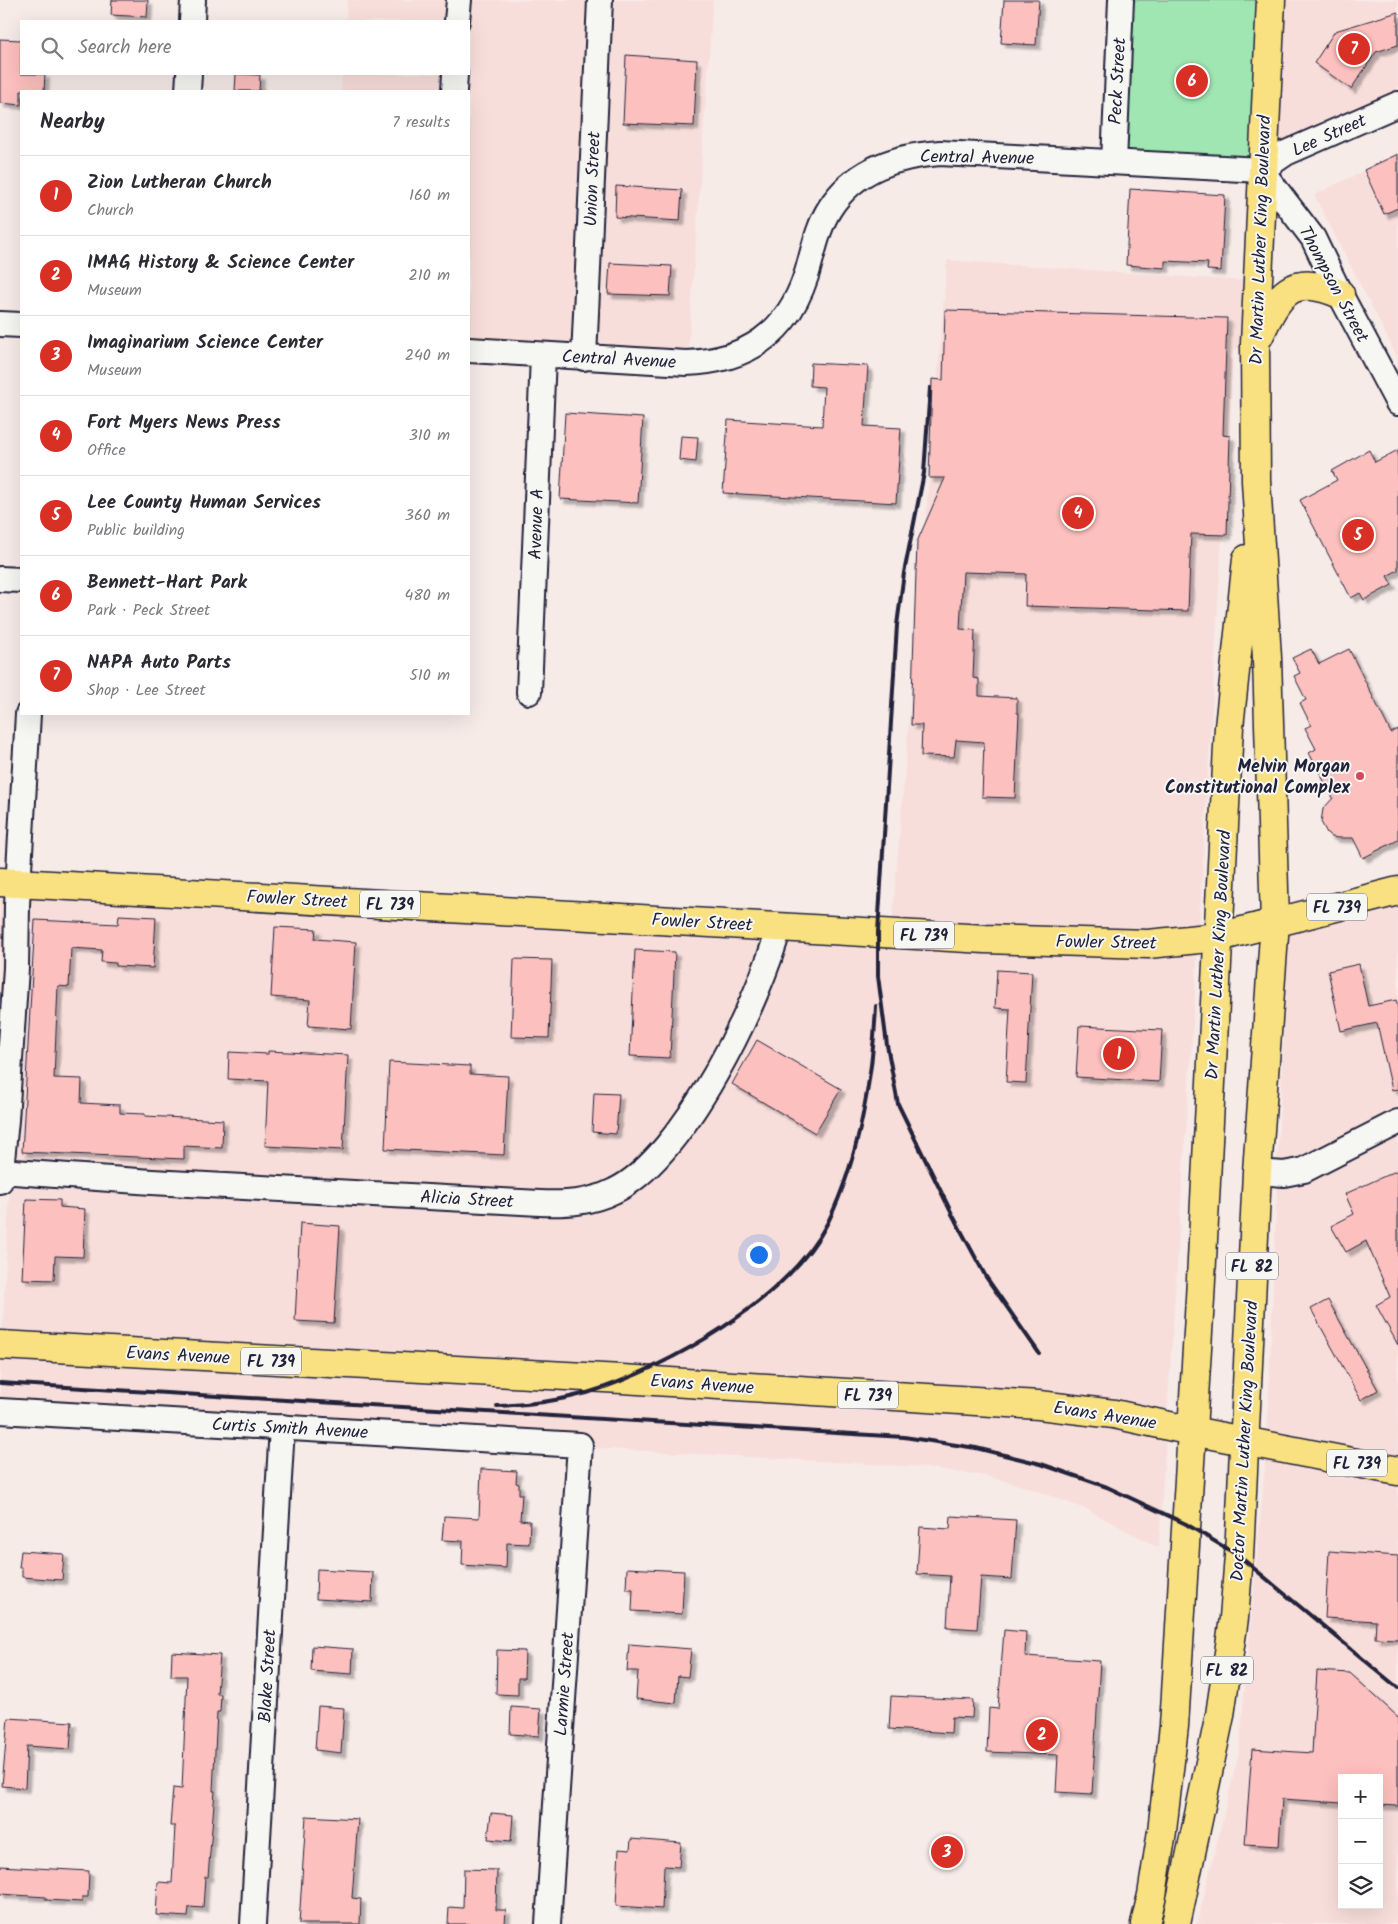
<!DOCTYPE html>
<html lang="en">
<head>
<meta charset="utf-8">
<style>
  body { margin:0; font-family:Kalam,sans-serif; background:#f7f7f7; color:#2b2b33 }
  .controls { position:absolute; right:15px; bottom:15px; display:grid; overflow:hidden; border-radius:0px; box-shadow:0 5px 20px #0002 }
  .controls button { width:45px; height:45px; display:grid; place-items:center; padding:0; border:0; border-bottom:1px solid #e1e1e2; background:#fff; color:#2b2b33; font:25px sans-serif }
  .you { position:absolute; left:758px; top:1254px; width:18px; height:18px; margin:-12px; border:4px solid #fff; border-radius:50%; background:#1a73e8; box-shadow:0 0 0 8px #1a73e833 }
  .badge { display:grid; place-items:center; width:32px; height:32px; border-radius:50%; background:#d93025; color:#fff; font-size:16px; font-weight:700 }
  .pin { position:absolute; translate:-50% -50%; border:2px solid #fff; box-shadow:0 1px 5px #0006 }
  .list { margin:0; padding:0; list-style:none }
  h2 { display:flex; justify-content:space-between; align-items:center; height:65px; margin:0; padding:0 20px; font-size:21px }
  h2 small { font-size:16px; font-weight:400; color:#7c7c81 }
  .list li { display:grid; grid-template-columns:32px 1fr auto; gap:15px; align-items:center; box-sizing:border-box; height:80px; padding:0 20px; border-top:1px solid #e1e1e2 }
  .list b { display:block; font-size:19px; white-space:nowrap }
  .list p { margin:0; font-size:16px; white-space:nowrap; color:#7c7c81 }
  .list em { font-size:16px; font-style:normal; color:#7c7c81 }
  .icon { flex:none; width:28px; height:28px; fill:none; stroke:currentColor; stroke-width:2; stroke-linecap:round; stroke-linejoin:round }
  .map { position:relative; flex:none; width:1398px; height:1924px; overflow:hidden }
  .search { position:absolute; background:#fff; box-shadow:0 5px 20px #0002; left:20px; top:20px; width:450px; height:55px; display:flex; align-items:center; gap:12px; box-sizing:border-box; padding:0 18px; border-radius:0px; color:#7c7c81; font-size:19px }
  .panel { position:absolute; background:#fff; box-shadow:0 5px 20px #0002; left:20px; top:90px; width:450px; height:625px; border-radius:0px }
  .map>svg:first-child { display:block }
</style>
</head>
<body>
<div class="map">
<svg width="1398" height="1924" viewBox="0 0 1398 1924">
  <defs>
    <filter id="shadow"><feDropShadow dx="4.5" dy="4.5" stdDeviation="1" flood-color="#0004"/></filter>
  </defs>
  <rect width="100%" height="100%" fill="#f7ebe8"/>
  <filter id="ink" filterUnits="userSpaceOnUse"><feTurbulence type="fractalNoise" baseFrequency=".02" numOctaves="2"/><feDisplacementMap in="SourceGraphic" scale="10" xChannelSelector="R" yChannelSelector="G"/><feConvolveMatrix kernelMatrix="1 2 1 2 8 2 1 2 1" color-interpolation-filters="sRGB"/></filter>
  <g filter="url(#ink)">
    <g fill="#f8dedb" fill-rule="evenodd">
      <polygon points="347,0 448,0 447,21 346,21"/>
      <polygon points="469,0 589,0 575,348 469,341 469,91 464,91 465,74 469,74"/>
      <polygon points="610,0 713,0 688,354 595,349"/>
      <polygon points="1281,0 1398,0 1398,94 1273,151"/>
      <polygon points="342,74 444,74 443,91 341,91"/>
      <polygon points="1398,154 1398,358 1314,195"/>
      <polygon points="947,260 1247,281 1243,346 1233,351 1199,930 1147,935 892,924"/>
      <polygon points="0,892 7,893 5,968 0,1055"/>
      <polygon points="28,893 767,935 762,952 718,1050 673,1123 641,1160 610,1183 568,1194 12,1163"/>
      <polygon points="1398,900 1398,1111 1300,1161 1277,1164 1289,928"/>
      <polygon points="787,936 1198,948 1167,1416 2,1336 10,1181 428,1206 638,1188"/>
      <polygon points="1398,1133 1398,1462 1267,1437 1277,1183"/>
      <polygon points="0,1355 1039,1414 1166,1435 1159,1548 1088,1510 1029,1488 986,1476 920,1467 0,1414"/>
      <path d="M 1266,1455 L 1398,1481 L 1398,1924 L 1197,1924 L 1239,1752 ZM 1342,1778 L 1379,1778 L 1379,1905 L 1342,1905 Z"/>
    </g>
    <polygon fill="#9fe6b2" stroke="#608476" points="1121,0 1270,0 1262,171 1113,162"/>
    <g fill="#fcc0be" stroke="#22223b" filter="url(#shadow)">
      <polygon points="112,0 148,0 147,17 111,15"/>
      <polygon points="1004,0 1039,0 1036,45 1001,43"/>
      <polygon points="1398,12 1398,45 1376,52 1351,89 1314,63 1335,31"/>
      <polygon points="0,39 21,40 21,74 45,74 44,91 21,91 21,105 0,103"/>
      <polygon points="626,55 697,60 694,126 623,123"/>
      <polygon points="236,74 260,75 259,91 235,91"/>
      <polygon points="1398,154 1398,208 1384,214 1364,170"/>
      <polygon points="616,186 682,190 680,221 615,217"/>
      <polygon points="1130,189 1225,195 1221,271 1207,270 1208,263 1165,261 1165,268 1126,265"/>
      <polygon points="610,263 672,266 670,296 608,294"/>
      <polygon points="945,310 1227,318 1223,435 1230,436 1227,535 1191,534 1188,611 1025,606 1026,574 963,572 960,629 975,630 973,678 979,679 979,696 1017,698 1017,713 1019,713 1015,798 982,797 984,742 956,740 954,757 921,756 922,725 911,725 917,542 945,478 929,478 932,379 943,380"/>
      <polygon points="811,363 868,366 864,426 901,428 896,503 723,493 728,420 822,426 824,387 810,386"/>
      <polygon points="565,413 643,418 638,503 560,499"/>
      <polygon points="681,436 698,437 696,462 679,460"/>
      <polygon points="1369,450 1375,462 1398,450 1398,570 1387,576 1392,585 1364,600 1360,593 1351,598 1300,500 1337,480 1332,471"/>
      <polygon points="1311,649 1319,664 1349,649 1391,733 1398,729 1398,840 1363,858 1353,838 1338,838 1332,837 1327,833 1321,822 1323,809 1333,798 1309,753 1316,749 1305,728 1311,725 1300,703 1306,700 1294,676 1300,673 1292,658"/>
      <polygon points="119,915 156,917 153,968 116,966 116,963 101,962 102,950 71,948 69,987 58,986 54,1078 82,1079 81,1103 120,1105 120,1113 145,1114 145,1116 223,1120 222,1148 184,1146 184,1159 22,1152 35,920 118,924"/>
      <polygon points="275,927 316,929 315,939 356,942 351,1029 308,1026 310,1000 271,997"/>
      <polygon points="635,950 675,952 670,1058 630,1056"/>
      <polygon points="514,959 552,960 549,1038 511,1037"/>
      <polygon points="1359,964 1368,1006 1396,1000 1398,1008 1398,1089 1392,1090 1377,1023 1341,1031 1328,971"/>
      <polygon points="997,970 1032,972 1026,1083 1006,1082 1010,1009 995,1008"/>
      <polygon points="1079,1026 1162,1030 1159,1082 1076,1077"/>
      <polygon points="757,1040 841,1089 815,1133 732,1084"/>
      <polygon points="268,1051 348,1055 343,1150 265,1146 268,1081 228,1079 229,1052 268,1054"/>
      <polygon points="389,1062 470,1066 470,1074 508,1076 504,1155 385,1149"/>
      <polygon points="594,1093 619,1094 616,1134 592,1132"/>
      <polygon points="1398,1170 1398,1345 1376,1305 1390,1297 1366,1241 1346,1252 1331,1226 1354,1214 1345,1194"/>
      <polygon points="26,1199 60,1200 60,1207 85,1209 83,1257 55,1256 54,1280 22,1279"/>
      <polygon points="300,1223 340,1226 334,1323 295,1321"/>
      <polygon points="1328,1300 1378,1390 1361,1400 1311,1309"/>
      <polygon points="481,1469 517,1471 516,1483 519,1484 519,1494 522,1494 520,1520 530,1521 529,1544 507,1543 506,1568 462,1565 463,1541 442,1540 444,1516 479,1518"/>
      <polygon points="951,1516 1016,1520 1012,1579 981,1577 977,1629 947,1627 950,1576 917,1574 920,1527 950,1529"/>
      <polygon points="21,1551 64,1554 62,1580 22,1577 22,1568 19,1568"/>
      <polygon points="1329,1551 1398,1556 1398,1639 1375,1638 1376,1621 1325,1618"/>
      <polygon points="627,1568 684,1571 682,1614 632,1611 633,1589 626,1589"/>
      <polygon points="317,1569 373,1572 372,1602 316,1599"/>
      <polygon points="1004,1630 1026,1632 1025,1656 1100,1661 1092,1794 1056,1792 1058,1755 987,1752 989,1708 998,1709"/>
      <polygon points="629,1644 691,1649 688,1677 678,1676 676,1703 636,1699 638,1671 627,1671"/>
      <polygon points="312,1646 353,1649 352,1674 311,1671"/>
      <polygon points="497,1650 525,1651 524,1678 518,1678 518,1695 496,1694"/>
      <polygon points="172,1652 220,1655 217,1694 221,1694 220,1712 217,1712 213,1791 215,1791 208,1877 205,1877 203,1908 189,1907 188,1917 156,1915 158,1882 172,1883 175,1826 170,1826 173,1788 182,1789 187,1676 171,1676"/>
      <polygon points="1317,1671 1350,1673 1398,1717 1398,1806 1379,1805 1379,1778 1342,1778 1342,1803 1282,1799 1279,1846 1245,1844 1252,1749 1312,1753"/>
      <polygon points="891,1696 973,1700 972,1718 952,1717 951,1733 889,1729"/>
      <polygon points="318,1706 344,1708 341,1753 315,1750"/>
      <polygon points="511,1707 541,1709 539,1736 510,1734"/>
      <polygon points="8,1718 72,1722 70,1749 27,1746 25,1788 2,1786"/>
      <polygon points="491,1813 513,1815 511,1841 488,1839"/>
      <polygon points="306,1816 358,1819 352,1898 361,1899 360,1924 299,1924"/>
      <polygon points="631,1839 681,1843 679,1867 664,1866 662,1909 616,1906 619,1849 630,1850"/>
      <polygon points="0,1866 89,1871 88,1897 82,1897 82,1902 46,1900 46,1897 0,1894"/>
      <polygon points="464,1869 497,1870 496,1910 506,1910 505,1924 448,1924 449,1907 463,1908"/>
    </g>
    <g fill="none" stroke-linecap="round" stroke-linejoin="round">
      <g stroke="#22223b" stroke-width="28">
        <g id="minor">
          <polyline points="192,21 193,0"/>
          <polyline points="457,21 459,0"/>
          <polyline points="188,91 189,74"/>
          <polyline points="454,91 455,74"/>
          <polyline points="1114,162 1121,0"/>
          <polyline points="1261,170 1313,238 1340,294 1398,403"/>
          <polyline points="1261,170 1286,153 1398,104"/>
          <polyline points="0,324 21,325"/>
          <path d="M 469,350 L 686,363 C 746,361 787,334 806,276 C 813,254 817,228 830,208 C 855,169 896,156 940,153 L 1261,170"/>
          <polyline points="584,358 600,0"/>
          <polyline points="0,579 21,580"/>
          <polyline points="529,692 543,356"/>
          <path d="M 0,1171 L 152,1182 L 540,1203 C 566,1204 590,1203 614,1191 C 684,1158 760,1000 779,927"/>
          <polyline points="1257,1172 1284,1174 1304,1170 1398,1122"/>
          <polyline points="0,1181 6,1120 16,968 17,905 28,714"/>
          <polyline points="0,1411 580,1445 548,1924"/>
          <polyline points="253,1924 282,1427"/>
        </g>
      </g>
      <g stroke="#22223b" stroke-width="31">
        <g id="major">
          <path d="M 1259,336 C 1279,293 1291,273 1340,294"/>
          <polyline points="0,882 985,939 1148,944 1219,937 1398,891"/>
          <polyline points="0,1345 622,1379 1039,1405 1114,1414 1192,1431 1398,1471"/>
          <polyline points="1145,1924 1152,1895 1162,1831 1174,1726 1200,1299 1229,727 1247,559"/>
          <polyline points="1176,1924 1220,1715 1234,1618 1239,1556 1257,1172 1275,922 1267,658 1256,481 1255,344 1271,0"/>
        </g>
      </g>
      <use href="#minor" stroke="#f6f6f2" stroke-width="24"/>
      <use href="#major" stroke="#f9e181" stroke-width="28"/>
      <g stroke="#22223b" stroke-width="4">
        <polyline points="930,388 924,473 904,573 897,625 878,932 878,976 887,1045 898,1104 952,1214 986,1277 1039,1353"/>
        <polyline points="0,1383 904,1437 976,1448 1041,1464 1107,1487 1186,1524 1239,1556 1398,1688"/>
        <path d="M 497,1406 C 528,1405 557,1401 587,1393 C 668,1368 788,1300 828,1222 C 859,1159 873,1076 876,1006"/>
      </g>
    </g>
  </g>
  <circle fill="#d1495b" stroke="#f6f6f2" stroke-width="2" cx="1360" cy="776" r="5"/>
  <g text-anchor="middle" stroke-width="4" stroke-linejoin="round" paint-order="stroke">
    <g fill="#f6f6f2" stroke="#626272" stroke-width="1">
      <rect x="360" y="890.5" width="60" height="27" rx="4"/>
      <rect x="1307" y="893.5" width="60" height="27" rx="4"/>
      <rect x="894" y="921.5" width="60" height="27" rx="4"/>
      <rect x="1226" y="1252.5" width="52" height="27" rx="4"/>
      <rect x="241" y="1347.5" width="60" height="27" rx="4"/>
      <rect x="838" y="1381.5" width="60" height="27" rx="4"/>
      <rect x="1327" y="1449.5" width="60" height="27" rx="4"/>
      <rect x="1201" y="1656.5" width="52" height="27" rx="4"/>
    </g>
    <g font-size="16" font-weight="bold" fill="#22223b">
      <text x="390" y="910">FL 739</text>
      <text x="1337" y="913">FL 739</text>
      <text x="924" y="941">FL 739</text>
      <text x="1252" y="1272">FL 82</text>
      <text x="271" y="1367">FL 739</text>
      <text x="868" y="1401">FL 739</text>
      <text x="1357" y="1469">FL 739</text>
      <text x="1227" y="1676">FL 82</text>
    </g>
    <g font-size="18" fill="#22223b" stroke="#f6f6f2">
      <text transform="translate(1117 81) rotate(-87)" y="6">Peck Street</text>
      <text transform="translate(1329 135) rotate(-24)" y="6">Lee Street</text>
      <text transform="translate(977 157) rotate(1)" y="6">Central Avenue</text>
      <text transform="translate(592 179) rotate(-88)" y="6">Union Street</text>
      <text transform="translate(1260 240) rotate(-88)" y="6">Dr Martin Luther King Boulevard</text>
      <text transform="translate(1334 284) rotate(62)" y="6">Thompson Street</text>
      <text transform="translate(619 359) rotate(3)" y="6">Central Avenue</text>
      <text transform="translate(536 524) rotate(-88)" y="6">Avenue A</text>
      <text transform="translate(297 899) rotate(3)" y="6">Fowler Street</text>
      <text transform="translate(702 922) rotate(3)" y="6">Fowler Street</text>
      <text transform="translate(1106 942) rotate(1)" y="6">Fowler Street</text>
      <text transform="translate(1218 955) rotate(-87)" y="6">Dr Martin Luther King Boulevard</text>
      <text transform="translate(467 1199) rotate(3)" y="6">Alicia Street</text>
      <text transform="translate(178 1355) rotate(3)" y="6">Evans Avenue</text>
      <text transform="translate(702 1384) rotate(4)" y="6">Evans Avenue</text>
      <text transform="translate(1105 1415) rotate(9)" y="6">Evans Avenue</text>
      <text transform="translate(290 1428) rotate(3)" y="6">Curtis Smith Avenue</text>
      <text transform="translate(1244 1441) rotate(-87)" y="6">Doctor Martin Luther King Boulevard</text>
      <text transform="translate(267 1676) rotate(-87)" y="6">Blake Street</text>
      <text transform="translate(564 1684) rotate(-86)" y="6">Larmie Street</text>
    </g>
    <g font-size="18" font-weight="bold" fill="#22223b" stroke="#f6f6f2" text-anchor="end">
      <text x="1350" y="772">Melvin Morgan<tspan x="1350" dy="21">Constitutional Complex</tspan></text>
    </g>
  </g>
</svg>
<div class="controls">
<button>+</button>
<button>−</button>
<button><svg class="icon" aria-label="layers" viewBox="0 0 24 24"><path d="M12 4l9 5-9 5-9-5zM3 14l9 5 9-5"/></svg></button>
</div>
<div class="you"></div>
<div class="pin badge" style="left:1119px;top:1054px">1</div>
<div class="pin badge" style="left:1042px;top:1735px">2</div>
<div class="pin badge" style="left:947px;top:1852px">3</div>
<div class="pin badge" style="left:1078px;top:513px">4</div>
<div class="pin badge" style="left:1358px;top:535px">5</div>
<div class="pin badge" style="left:1192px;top:81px">6</div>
<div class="pin badge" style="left:1354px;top:49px">7</div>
<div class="search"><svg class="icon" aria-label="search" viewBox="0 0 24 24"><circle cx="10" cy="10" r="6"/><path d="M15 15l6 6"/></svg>Search here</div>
<section class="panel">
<h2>Nearby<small>7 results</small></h2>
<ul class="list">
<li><span class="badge">1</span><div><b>Zion Lutheran Church</b><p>Church</p></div><em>160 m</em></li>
<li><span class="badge">2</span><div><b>IMAG History &amp; Science Center</b><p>Museum</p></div><em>210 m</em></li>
<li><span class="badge">3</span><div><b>Imaginarium Science Center</b><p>Museum</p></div><em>240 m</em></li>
<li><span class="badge">4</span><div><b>Fort Myers News Press</b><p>Office</p></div><em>310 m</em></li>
<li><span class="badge">5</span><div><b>Lee County Human Services</b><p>Public building</p></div><em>360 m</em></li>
<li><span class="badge">6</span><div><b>Bennett-Hart Park</b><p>Park · Peck Street</p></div><em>480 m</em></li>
<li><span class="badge">7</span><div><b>NAPA Auto Parts</b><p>Shop · Lee Street</p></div><em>510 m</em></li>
</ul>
</section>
</div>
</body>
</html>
